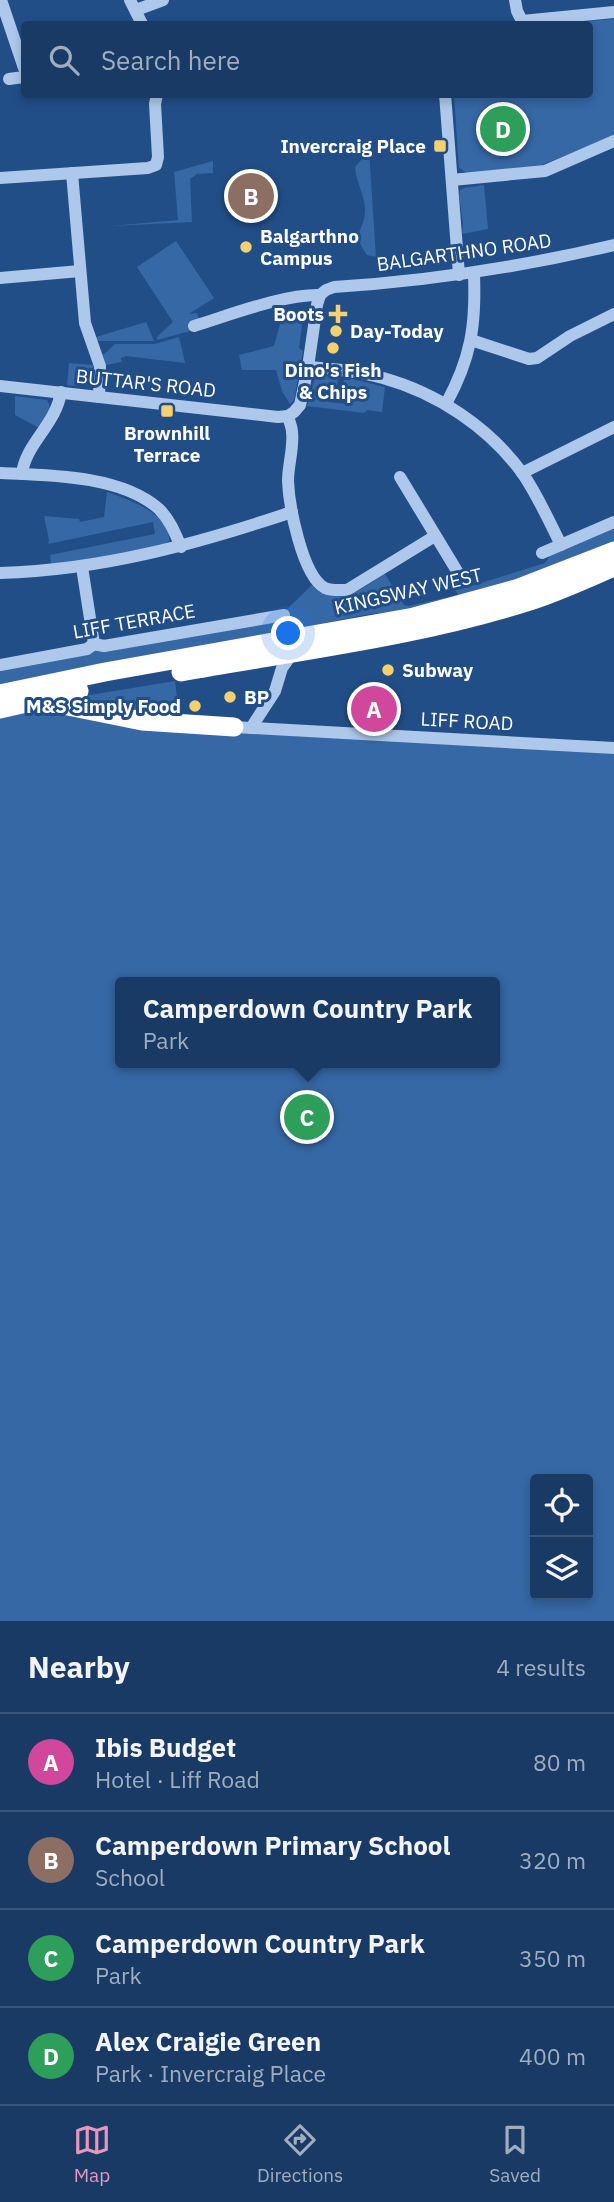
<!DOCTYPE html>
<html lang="en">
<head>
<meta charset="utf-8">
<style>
  body { margin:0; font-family:"IBM Plex Sans",sans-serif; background:#27456f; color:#f1f3f6 }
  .controls { position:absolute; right:21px; bottom:21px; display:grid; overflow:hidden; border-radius:7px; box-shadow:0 4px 10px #0003 }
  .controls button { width:63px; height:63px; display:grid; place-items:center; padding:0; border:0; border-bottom:2px solid #38547a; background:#1a3a66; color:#f1f3f6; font:35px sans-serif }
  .you { position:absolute; left:289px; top:634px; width:24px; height:24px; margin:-18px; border:5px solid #fff; border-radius:50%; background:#1a73e8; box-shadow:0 0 0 10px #1a73e833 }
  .badge { display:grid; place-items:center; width:46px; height:46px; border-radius:50%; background:#e797bd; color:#fff; font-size:23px; font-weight:700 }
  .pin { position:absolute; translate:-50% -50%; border:4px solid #fff; box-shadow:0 2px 7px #0006 }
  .popup { position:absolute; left:115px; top:977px; width:385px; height:91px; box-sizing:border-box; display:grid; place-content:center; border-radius:7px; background:#1a3a66; filter:drop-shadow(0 2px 5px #0005); font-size:23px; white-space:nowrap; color:#9fadbf }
  .popup b { font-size:26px; color:#f1f3f6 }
  .popup::after { content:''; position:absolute; left:50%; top:100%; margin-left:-14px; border:14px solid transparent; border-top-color:#1a3a66 }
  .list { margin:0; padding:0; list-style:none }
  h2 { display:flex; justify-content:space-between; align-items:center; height:91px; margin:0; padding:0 28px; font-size:30px }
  h2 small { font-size:23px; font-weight:400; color:#9fadbf }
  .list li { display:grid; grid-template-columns:46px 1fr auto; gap:21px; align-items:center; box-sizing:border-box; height:98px; padding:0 28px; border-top:2px solid #38547a }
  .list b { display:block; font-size:26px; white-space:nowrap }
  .list p { margin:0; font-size:23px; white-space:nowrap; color:#9fadbf }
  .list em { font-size:23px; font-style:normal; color:#9fadbf }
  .icon { flex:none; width:38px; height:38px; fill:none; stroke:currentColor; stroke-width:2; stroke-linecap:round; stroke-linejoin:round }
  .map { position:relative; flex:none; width:614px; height:1621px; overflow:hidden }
  .search { position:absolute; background:#1a3a66; box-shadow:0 4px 10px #0003; left:21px; right:21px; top:21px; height:77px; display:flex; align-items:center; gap:18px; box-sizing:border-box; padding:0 24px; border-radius:7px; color:#9fadbf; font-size:26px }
  .sheet { height:483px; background:#1a3a66 }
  nav { display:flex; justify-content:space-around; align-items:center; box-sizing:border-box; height:98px; border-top:2px solid #38547a; background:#1a3a66; font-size:19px; color:#9fadbf }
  nav a { display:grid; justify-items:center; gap:4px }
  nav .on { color:#e797bd }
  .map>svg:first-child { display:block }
</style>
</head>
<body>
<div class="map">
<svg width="614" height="1621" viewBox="0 0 614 1621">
  <rect width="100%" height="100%" fill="#224e88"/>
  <g fill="#3668a5" fill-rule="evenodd">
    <polygon points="614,19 614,136 539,166 467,173 459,168 454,95 590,94 590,24 555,24"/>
    <path d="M 369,151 L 376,257 L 367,255 C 350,231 364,233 365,212 C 366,196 356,183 355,167 Z"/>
    <polygon points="213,161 213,173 197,174 190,179 192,222 111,226 178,220 174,172"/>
    <polygon points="484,185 488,229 462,234 463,223 459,196 460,190 464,188"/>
    <polygon points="176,241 214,298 189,314 197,313 199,319 194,330 157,340 157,337 173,322 137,267"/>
    <polygon points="281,307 284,307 302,325 299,348 303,351 294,400 290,404 282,391 276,370 242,370 239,355 274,346 280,324"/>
    <polygon points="146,322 154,341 97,341 96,337"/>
    <polygon points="179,337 185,363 126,356 121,358 122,362 106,365 103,355 115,344 155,344"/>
    <path d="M 69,363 L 93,365 C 96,389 89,387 67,385 Z"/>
    <polygon points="322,375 338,377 337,385 330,384 328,402 348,404 350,391 343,389 344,377 385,387 382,412 367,410 364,413 307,406 315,378"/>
    <path d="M 15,396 L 47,400 C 54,411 45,419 39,428 L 15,415 Z"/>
    <path d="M 107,492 C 127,499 172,514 169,541 L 165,544 L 122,554 L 51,564 L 50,555 L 155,534 L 153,522 L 48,544 L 49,540 L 44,516 L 79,519 L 80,522 L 104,517 Z"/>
    <path d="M 614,526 L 614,544 C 535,574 455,608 370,614 L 0,688 L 0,669 L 285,611 L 313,584 C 341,608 358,590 385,574 L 404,605 L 408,606 L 458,595 L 449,579 L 464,574 L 471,586 L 545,563 L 552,553 Z"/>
    <polygon points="175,681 179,714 133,714 66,699"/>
    <path d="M 40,709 L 614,754 L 614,1621 L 0,1621 L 0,717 ZM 120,982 L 494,982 L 494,1063 L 120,1063 ZM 535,1479 L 588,1479 L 588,1595 L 535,1595 Z"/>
  </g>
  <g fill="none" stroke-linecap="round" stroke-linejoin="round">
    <g stroke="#adc8ea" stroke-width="12">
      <polyline points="1,0 24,68"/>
      <polyline points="130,0 142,24"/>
      <polyline points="515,0 517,11 522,21"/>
      <polyline points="136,10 163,0"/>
      <polyline points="522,21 614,12"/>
      <polyline points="9,79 24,77"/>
      <polyline points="445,94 459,275"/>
      <polyline points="72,173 85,323 100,366 99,397"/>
      <polyline points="0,178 148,168 156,165 158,157 155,104 157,94"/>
      <polyline points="452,180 545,171 614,141"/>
      <polyline points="0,278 80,271"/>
      <path d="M 320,295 L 326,290 L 334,287 C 429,281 521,267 614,245"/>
      <path d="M 194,326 C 230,315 284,294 320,295"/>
      <polyline points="471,340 529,359 537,358 570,336 614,314"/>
      <path d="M 308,367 C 333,369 359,371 383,378 C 437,393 489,427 523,474 C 538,496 549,521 561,545"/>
      <polyline points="0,386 278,417 288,416"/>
      <path d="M 446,404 C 471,358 476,326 474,274"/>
      <path d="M 288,416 C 289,421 292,427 292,432 C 294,447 288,465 288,481 C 289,505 302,576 325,588 C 332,591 340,590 347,590 L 435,536"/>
      <polyline points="288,416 294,412 300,405 308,367 317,305 320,295"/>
      <path d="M 0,473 C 48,475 121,475 159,509 C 170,520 175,533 181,547"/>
      <polyline points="522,473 614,427"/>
      <path d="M 22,474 C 25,444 56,425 61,392"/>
      <polyline points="400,477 460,576"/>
      <polyline points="542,553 614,522"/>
      <polyline points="82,567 94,644"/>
      <path d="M 0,573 C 102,570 196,544 292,512"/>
      <polyline points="0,665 87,649 94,644 104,646 284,615"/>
      <polyline points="234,727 614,748"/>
      <polyline points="251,728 275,691 282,668 292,654"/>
    </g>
    <g stroke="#fff" stroke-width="19">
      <path d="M 181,672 C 297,651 417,637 530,601 C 558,592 586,579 614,567"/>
      <polyline points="0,694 105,672 414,617 516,589 614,551"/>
      <polyline points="48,702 142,721 234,727"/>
      <polyline points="0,709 79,691"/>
    </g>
  </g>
  <g fill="#f5cf70" stroke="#224e88" stroke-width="2.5">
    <rect x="433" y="139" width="14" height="14" rx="3.5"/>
    <circle cx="246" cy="247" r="7"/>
    <path d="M334.5 303.5h7v7h7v7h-7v7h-7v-7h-7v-7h7z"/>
    <circle cx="336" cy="331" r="7"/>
    <circle cx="333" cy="348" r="7"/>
    <rect x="160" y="404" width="14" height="14" rx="3.5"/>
    <circle cx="388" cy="670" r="7"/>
    <circle cx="230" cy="697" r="7"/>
    <circle cx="195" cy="706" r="7"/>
  </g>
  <g text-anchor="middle" stroke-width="6" stroke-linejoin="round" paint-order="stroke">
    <g font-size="19" font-weight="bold" fill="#fff" stroke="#224e88" text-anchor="start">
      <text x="426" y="153" text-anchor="end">Invercraig Place</text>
      <text x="260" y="243">Balgarthno<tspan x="260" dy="22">Campus</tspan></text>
      <text x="324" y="321" text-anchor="end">Boots</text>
      <text x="350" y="338">Day-Today</text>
      <text x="333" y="377" text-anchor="middle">Dino's Fish<tspan x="333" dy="22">&amp; Chips</tspan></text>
      <text x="167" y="440" text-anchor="middle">Brownhill<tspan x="167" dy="22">Terrace</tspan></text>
      <text x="402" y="677">Subway</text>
      <text x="244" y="704">BP</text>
      <text x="181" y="713" text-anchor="end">M&amp;S Simply Food</text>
    </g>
    <g font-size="19" fill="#fff" stroke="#224e88">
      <text transform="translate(464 252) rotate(-8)" y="7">BALGARTHNO ROAD</text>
      <text transform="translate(146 383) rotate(6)" y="7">BUTTAR'S ROAD</text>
      <text transform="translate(408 591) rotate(-13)" y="7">KINGSWAY WEST</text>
      <text transform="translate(134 621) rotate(-10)" y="7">LIFF TERRACE</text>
      <text transform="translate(467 721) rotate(3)" y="7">LIFF ROAD</text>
    </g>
  </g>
</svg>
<div class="controls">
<button><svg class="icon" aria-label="locate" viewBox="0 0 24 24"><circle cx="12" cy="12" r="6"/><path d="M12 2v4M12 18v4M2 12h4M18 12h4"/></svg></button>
<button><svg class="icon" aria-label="layers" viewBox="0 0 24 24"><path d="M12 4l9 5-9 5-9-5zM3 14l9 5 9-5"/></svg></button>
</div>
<div class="you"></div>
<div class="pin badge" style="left:374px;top:709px;background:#d1479c">A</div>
<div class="pin badge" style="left:251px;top:196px;background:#8d6e63">B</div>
<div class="pin badge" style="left:307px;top:1117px;background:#2e9e5b">C</div>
<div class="popup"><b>Camperdown Country Park</b>Park</div>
<div class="pin badge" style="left:503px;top:129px;background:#2e9e5b">D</div>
<div class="search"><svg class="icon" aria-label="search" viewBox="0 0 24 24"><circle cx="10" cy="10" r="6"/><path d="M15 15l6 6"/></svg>Search here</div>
</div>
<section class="sheet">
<h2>Nearby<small>4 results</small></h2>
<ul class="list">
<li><span class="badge" style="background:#d1479c">A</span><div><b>Ibis Budget</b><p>Hotel · Liff Road</p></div><em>80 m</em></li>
<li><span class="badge" style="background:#8d6e63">B</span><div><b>Camperdown Primary School</b><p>School</p></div><em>320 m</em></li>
<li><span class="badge" style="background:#2e9e5b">C</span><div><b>Camperdown Country Park</b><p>Park</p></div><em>350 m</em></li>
<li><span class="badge" style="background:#2e9e5b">D</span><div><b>Alex Craigie Green</b><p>Park · Invercraig Place</p></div><em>400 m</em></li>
</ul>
</section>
<nav>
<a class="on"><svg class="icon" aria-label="map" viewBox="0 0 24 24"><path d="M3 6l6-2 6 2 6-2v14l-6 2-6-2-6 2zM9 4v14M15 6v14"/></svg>Map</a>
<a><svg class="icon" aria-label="directions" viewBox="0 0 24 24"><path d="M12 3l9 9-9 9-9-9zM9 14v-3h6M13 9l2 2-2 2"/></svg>Directions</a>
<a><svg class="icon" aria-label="saved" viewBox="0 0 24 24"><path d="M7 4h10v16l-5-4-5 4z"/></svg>Saved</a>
</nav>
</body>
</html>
